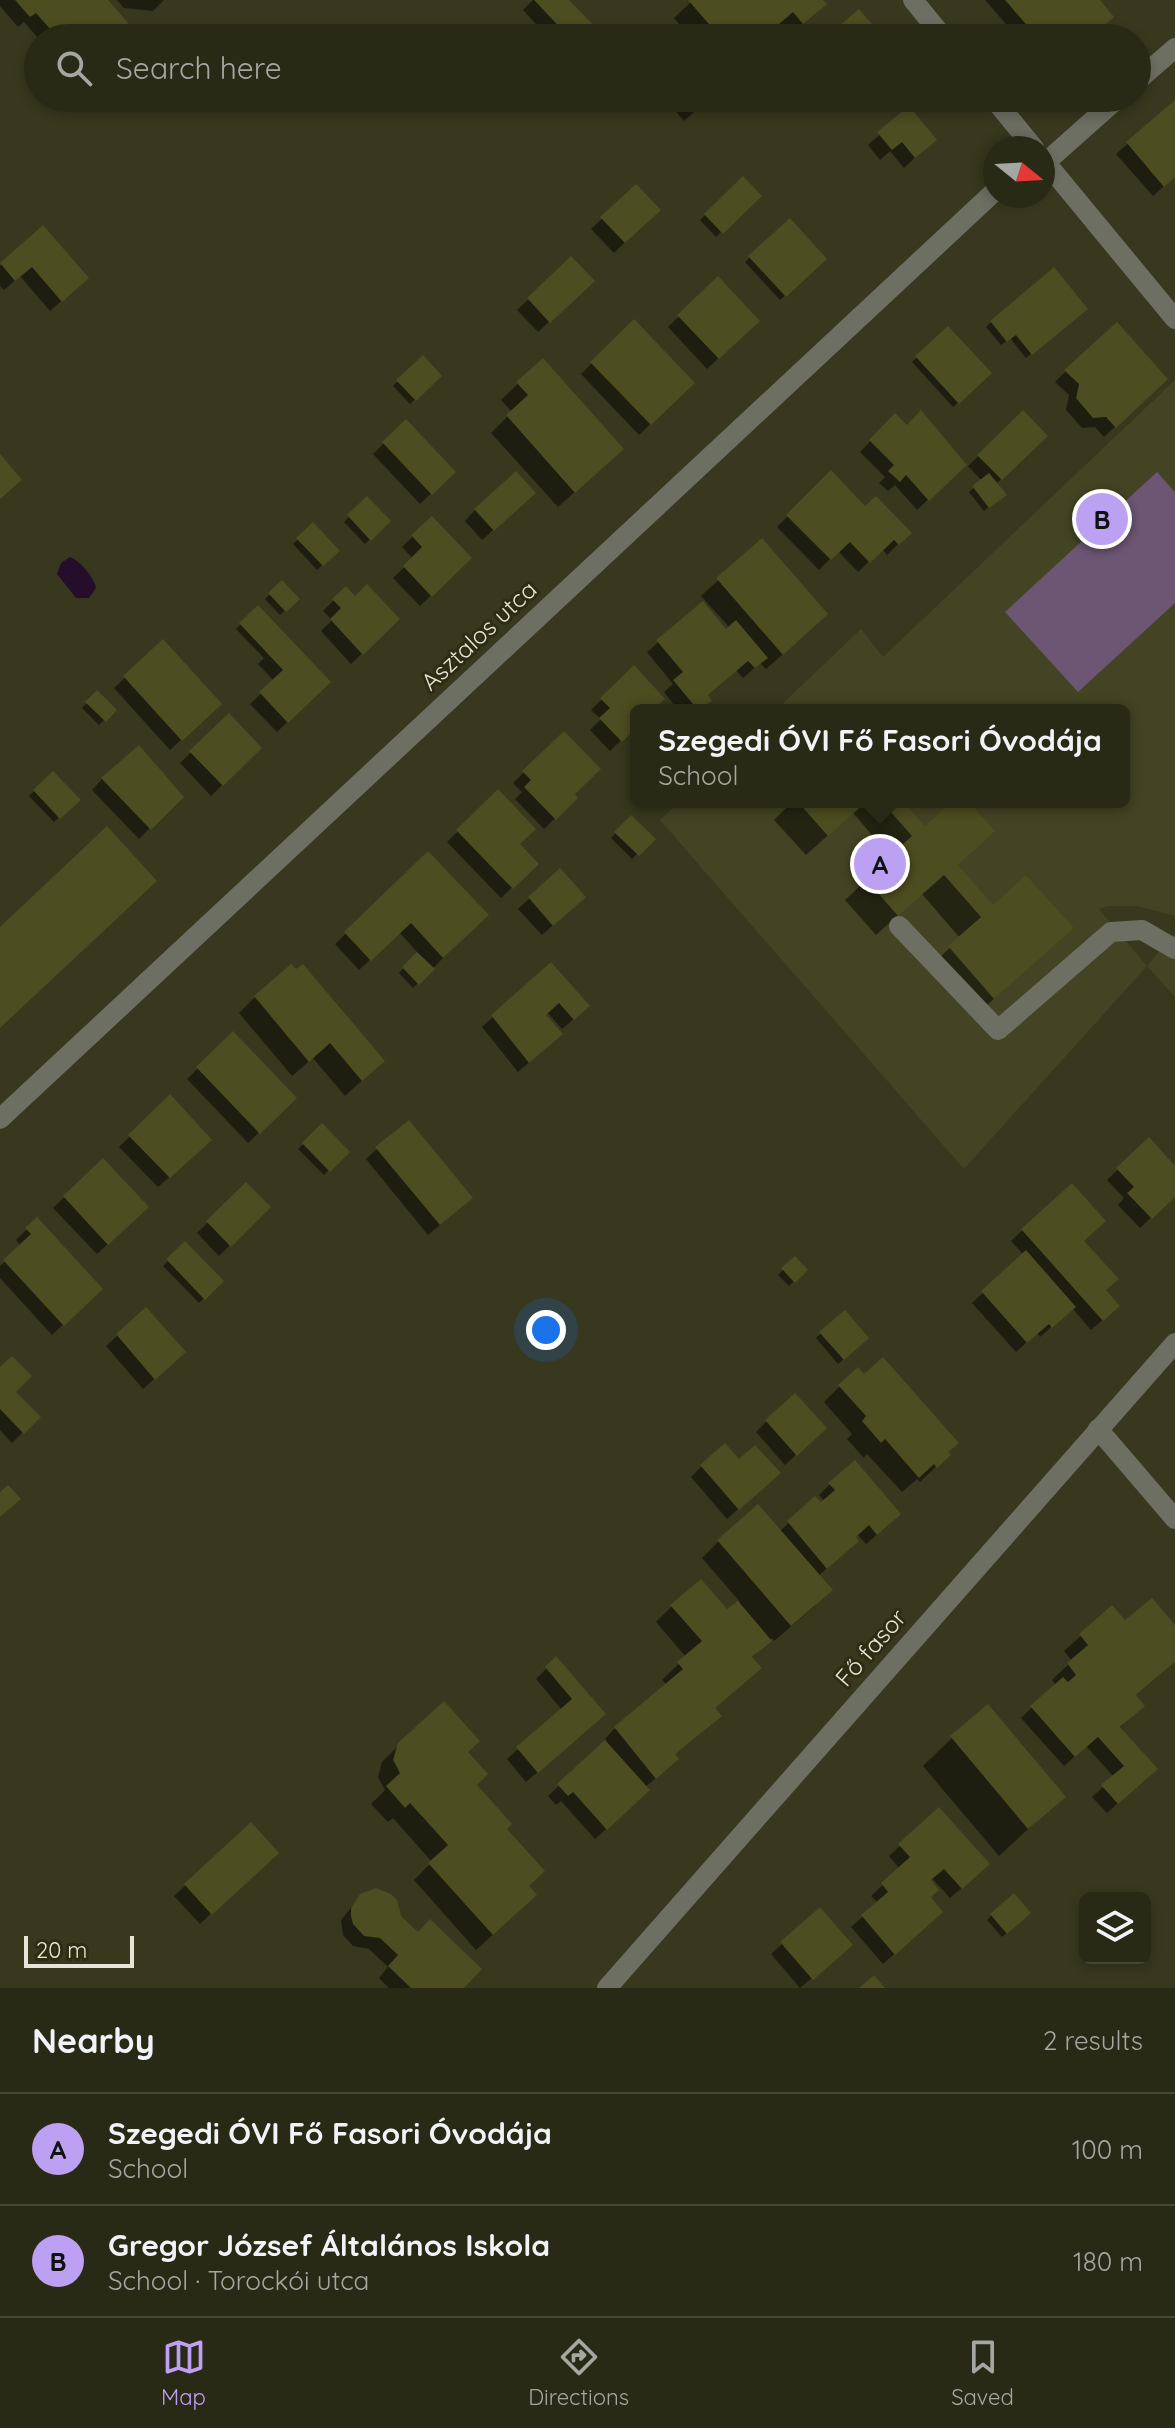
<!DOCTYPE html>
<html lang="en">
<head>
<meta charset="utf-8">
<style>
  body { margin:0; font-family:Quicksand,sans-serif; background:#353623; color:#f1f3f6 }
  .controls { position:absolute; right:24px; bottom:24px; display:grid; overflow:hidden; border-radius:12px; box-shadow:0 4px 12px #0003 }
  .controls button { width:72px; height:72px; display:grid; place-items:center; padding:0; border:0; border-bottom:2px solid #454635; background:#292a16; color:#f1f3f6; font:40px sans-serif }
  .compass { position:absolute; left:983px; top:136px; width:72px; height:72px; border-radius:50%; background:#292a16; box-shadow:0 4px 12px #0003; rotate:108deg }
  .scale { position:absolute; left:24px; bottom:20px; width:110px; box-sizing:border-box; padding-left:8px; border:4px solid #e5e6d7; border-top:0; font-size:22px; line-height:28px; white-space:nowrap; color:#e5e6d7; -webkit-text-stroke:6px #2d2d14; paint-order:stroke }
  .you { position:absolute; left:546px; top:1330px; width:28px; height:28px; margin:-20px; border:6px solid #fff; border-radius:50%; background:#1a73e8; box-shadow:0 0 0 12px #1a73e833 }
  .badge { display:grid; place-items:center; width:52px; height:52px; border-radius:50%; background:#bca0f2; color:#111; font-size:26px; font-weight:700 }
  .pin { position:absolute; translate:-50% -50%; border:4px solid #fff; box-shadow:0 2px 8px #0006 }
  .popup { position:absolute; left:630px; top:704px; width:500px; height:104px; box-sizing:border-box; display:grid; place-content:center; border-radius:12px; background:#292a16; filter:drop-shadow(0 2px 6px #0005); font-size:26px; white-space:nowrap; color:#a5a7a1 }
  .popup b { font-size:30px; color:#f1f3f6 }
  .popup::after { content:''; position:absolute; left:50%; top:100%; margin-left:-16px; border:16px solid transparent; border-top-color:#292a16 }
  .list { margin:0; padding:0; list-style:none }
  h2 { display:flex; justify-content:space-between; align-items:center; height:104px; margin:0; padding:0 32px; font-size:34px }
  h2 small { font-size:26px; font-weight:400; color:#a5a7a1 }
  .list li { display:grid; grid-template-columns:52px 1fr auto; gap:24px; align-items:center; box-sizing:border-box; height:112px; padding:0 32px; border-top:2px solid #454635 }
  .list b { display:block; font-size:30px; white-space:nowrap }
  .list p { margin:0; font-size:26px; white-space:nowrap; color:#a5a7a1 }
  .list em { font-size:26px; font-style:normal; color:#a5a7a1 }
  .icon { flex:none; width:44px; height:44px; fill:none; stroke:currentColor; stroke-width:2; stroke-linecap:round; stroke-linejoin:round }
  .map { position:relative; flex:none; width:1175px; height:1988px; overflow:hidden }
  .search { position:absolute; background:#292a16; box-shadow:0 4px 12px #0003; left:24px; right:24px; top:24px; height:88px; display:flex; align-items:center; gap:20px; box-sizing:border-box; padding:0 28px; border-radius:44px; color:#a5a7a1; font-size:30px }
  .sheet { height:328px; background:#292a16 }
  nav { display:flex; justify-content:space-around; align-items:center; box-sizing:border-box; height:112px; border-top:2px solid #454635; background:#292a16; font-size:22px; color:#a5a7a1 }
  nav a { display:grid; justify-items:center; gap:4px }
  nav .on { color:#bca0f2 }
  .map>svg:first-child { display:block }
</style>
</head>
<body>
<div class="map">
<svg width="1175" height="1988" viewBox="0 0 1175 1988">
  <rect width="100%" height="100%" fill="#37381e"/>
  <polygon fill="#434423" points="1175,380 1175,916 1138,906 1108,906 1099,909 1147,966 1175,933 1175,997 1147,966 964,1169 660,820 679,802 1124,802 1124,710 776,710 861,629 883,657"/>
  <polygon fill="#6c5673" points="1157,472 1175,492 1175,603 1078,692 1005,612"/>
  <path fill="#250d2c" d="M 70,557 C 80,561 94,577 96,588 L 89,598 L 76,598 L 57,574 L 61,563 Z"/>
  <g fill="#0007">
    <polygon points="0,0 105,0 138,38 38,38 24,22 18,27 0,6"/>
    <polygon points="117,0 164,0 153,11 124,8"/>
    <polygon points="533,0 567,0 583,38 549,38 523,10"/>
    <polygon points="693,0 820,0 824,4 787,38 776,27 763,38 691,38 674,18"/>
    <polygon points="985,0 1097,0 1089,38 1018,38"/>
    <polygon points="38,61 38,84 27,72"/>
    <polygon points="51,98 74,98 61,110"/>
    <polygon points="87,98 105,98 95,107"/>
    <polygon points="664,98 710,98 684,121"/>
    <polygon points="1175,102 1175,176 1153,196 1116,154"/>
    <polygon points="909,109 923,150 904,168 890,151 880,160 868,145"/>
    <polygon points="743,179 759,196 716,237 700,220"/>
    <polygon points="636,187 658,210 614,253 591,229"/>
    <polygon points="790,221 825,259 780,300 745,262"/>
    <polygon points="43,228 76,288 50,311 20,276 4,290 0,286 0,266"/>
    <polygon points="571,259 592,281 538,332 517,310"/>
    <polygon points="718,279 747,331 707,369 668,327"/>
    <polygon points="1081,313 1026,358 1010,338 1001,345 986,327 991,322"/>
    <polygon points="634,322 692,383 639,435 581,374"/>
    <polygon points="948,328 989,373 953,407 912,362"/>
    <polygon points="422,358 439,376 410,404 393,386"/>
    <polygon points="542,361 605,465 558,507 491,433 512,412 501,400"/>
    <polygon points="1066,371 1166,379 1104,437 1095,427 1082,428 1066,410 1069,395 1055,382"/>
    <polygon points="1023,413 1045,436 996,484 999,499 984,511 969,492 982,481 968,466"/>
    <polygon points="895,416 907,428 964,465 917,510 895,485 888,491 879,483 885,477 860,452"/>
    <polygon points="406,422 453,472 420,504 373,454"/>
    <polygon points="831,473 865,508 909,533 887,555 882,549 858,572 838,551 819,570 777,527"/>
    <polygon points="367,499 389,521 365,544 344,522"/>
    <polygon points="522,504 482,540 465,521 475,510"/>
    <polygon points="432,518 470,558 420,606 393,578 413,559 402,547"/>
    <polygon points="313,525 337,551 317,570 293,544"/>
    <polygon points="761,541 810,630 766,669 760,663 743,678 736,670 706,696 709,700 700,710 678,710 664,692 673,684 647,652 702,604 726,632 730,628 701,596"/>
    <polygon points="282,583 297,599 280,615 265,599"/>
    <polygon points="346,588 355,598 398,619 351,664 321,631 332,620 323,611"/>
    <polygon points="258,608 328,682 277,732 250,704 274,681 258,664 264,658 236,629"/>
    <polygon points="163,642 209,714 170,750 114,688"/>
    <polygon points="634,668 651,710 636,710 636,725 610,751 590,730 601,719 591,710"/>
    <polygon points="97,693 114,710 99,725 82,708"/>
    <polygon points="229,716 259,748 211,796 180,763"/>
    <polygon points="563,734 576,798 544,829 515,799 522,792 513,783"/>
    <polygon points="53,773 78,800 54,822 29,796"/>
    <polygon points="102,779 181,796 139,839 92,790"/>
    <polygon points="498,792 517,845 536,864 501,898 447,842"/>
    <polygon points="792,802 901,802 925,829 954,802 967,802 956,866 993,907 1071,928 973,1018 929,968 960,938 922,894 876,935 845,900 891,857 853,813 806,855 774,820"/>
    <polygon points="631,818 653,839 632,859 611,838"/>
    <polygon points="428,854 486,915 413,988 399,973 418,953 399,932 359,970 335,944"/>
    <polygon points="560,870 573,907 542,935 518,909"/>
    <polygon points="551,965 576,1017 562,1029 547,1012 543,1016 550,1044 518,1072 482,1027"/>
    <polygon points="255,997 383,1061 345,1096 313,1058 292,1076 239,1013"/>
    <polygon points="233,1034 294,1098 248,1143 187,1079"/>
    <polygon points="170,1097 199,1151 158,1187 119,1147"/>
    <polygon points="322,1126 347,1152 324,1175 298,1149"/>
    <polygon points="1149,1140 1175,1169 1175,1195 1140,1228 1118,1205 1124,1198 1107,1180"/>
    <polygon points="377,1149 460,1208 428,1235 366,1159"/>
    <polygon points="102,1161 136,1218 97,1254 53,1208"/>
    <polygon points="246,1185 268,1207 219,1256 197,1233"/>
    <polygon points="1071,1185 1082,1242 1104,1291 1107,1316 1091,1330 1072,1308 1040,1337 1037,1333 1016,1352 972,1303 1024,1255 1011,1241"/>
    <polygon points="36,1220 100,1289 52,1335 0,1278 0,1266 21,1246 16,1240"/>
    <polygon points="185,1243 221,1281 199,1303 163,1266"/>
    <polygon points="795,1259 805,1270 789,1286 778,1275"/>
    <polygon points="146,1310 172,1363 143,1389 106,1346"/>
    <polygon points="844,1312 867,1338 838,1364 816,1338"/>
    <polygon points="0,1370 13,1392 38,1417 12,1443 0,1430"/>
    <polygon points="840,1386 946,1453 948,1455 920,1482 917,1479 902,1492 867,1454 864,1458 847,1439 852,1434 824,1402"/>
    <polygon points="766,1422 824,1428 785,1465 756,1432"/>
    <polygon points="739,1462 778,1473 727,1519 691,1477 702,1466"/>
    <polygon points="830,1484 888,1525 866,1544 857,1534 846,1552 818,1576 815,1606 774,1641 772,1638 751,1659 714,1709 673,1755 666,1770 645,1787 637,1801 595,1839 561,1801 556,1805 548,1796 607,1741 605,1739 615,1728 667,1685 662,1680 686,1657 656,1622 672,1606 727,1612 740,1602 702,1558 718,1542 780,1531 815,1499 820,1505 825,1502 819,1495"/>
    <polygon points="1112,1608 1125,1623 1175,1628 1175,1662 1134,1697 1142,1706 1120,1728 1145,1779 1107,1813 1092,1797 1114,1777 1086,1746 1064,1766 1021,1718 1056,1685 1052,1680 1072,1661 1064,1651"/>
    <polygon points="556,1659 592,1725 526,1782 507,1759 562,1710 536,1679"/>
    <polygon points="952,1738 1063,1797 999,1856 923,1766"/>
    <polygon points="399,1745 465,1752 474,1785 504,1829 527,1887 519,1911 476,1950 414,1880 432,1862 393,1818 388,1822 371,1804 385,1790 378,1777 382,1762"/>
    <polygon points="251,1825 265,1863 200,1924 174,1896"/>
    <polygon points="900,1846 977,1875 950,1898 932,1878 929,1881 930,1922 883,1964 851,1927 878,1903 871,1896 900,1869 889,1856"/>
    <polygon points="361,1895 399,1917 461,1988 389,1988 379,1978 388,1967 369,1949 353,1946 343,1935 341,1920"/>
    <polygon points="820,1910 840,1955 800,1988 771,1954"/>
    <polygon points="992,1915 1024,1918 1002,1937 987,1920"/>
  </g>
  <g fill="#4c4d20">
    <polygon points="15,0 108,0 141,38 58,38 36,13 30,17"/>
    <polygon points="534,0 569,0 596,28 585,38 570,38"/>
    <polygon points="688,0 823,0 827,4 803,24 793,12 763,38 721,38"/>
    <polygon points="1005,0 1100,0 1114,17 1090,38 1038,38"/>
    <polygon points="859,9 884,38 825,38"/>
    <polygon points="683,98 712,98 696,112"/>
    <polygon points="1175,100 1175,177 1164,187 1126,142"/>
    <polygon points="909,106 937,140 915,158 902,142 892,150 877,132"/>
    <polygon points="743,176 762,196 723,234 704,214"/>
    <polygon points="636,184 661,210 625,243 600,217"/>
    <polygon points="790,218 827,259 786,297 748,256"/>
    <polygon points="43,225 89,278 62,302 32,267 15,281 0,263"/>
    <polygon points="571,256 595,281 550,323 527,298"/>
    <polygon points="1054,267 1088,309 1032,355 1016,335 1007,342 990,321"/>
    <polygon points="718,276 760,321 719,359 677,315"/>
    <polygon points="634,319 695,383 651,425 590,362"/>
    <polygon points="1117,322 1168,379 1116,428 1106,417 1093,418 1076,398 1079,384 1064,370"/>
    <polygon points="948,326 992,373 959,404 915,356"/>
    <polygon points="423,355 442,376 416,401 396,380"/>
    <polygon points="543,358 624,449 575,493 506,415 528,395 516,382"/>
    <polygon points="921,410 967,465 929,501 906,475 900,482 888,471 894,465 869,440 895,413 907,425"/>
    <polygon points="1023,410 1048,436 1002,480 977,455"/>
    <polygon points="406,419 456,472 432,495 382,442"/>
    <polygon points="0,454 22,480 0,499"/>
    <polygon points="831,470 865,506 876,496 912,533 899,545 894,540 870,563 850,542 831,560 786,515"/>
    <polygon points="516,471 536,493 494,531 474,509"/>
    <polygon points="989,473 1007,495 989,508 972,486"/>
    <polygon points="367,496 391,521 371,541 347,515"/>
    <polygon points="432,516 472,558 432,597 403,566 422,547 411,535"/>
    <polygon points="313,522 340,551 323,566 296,538"/>
    <polygon points="762,538 828,614 783,655 716,578"/>
    <polygon points="282,580 300,599 286,612 268,593"/>
    <polygon points="367,584 400,619 363,655 330,619 341,608 332,599 346,586 355,596"/>
    <polygon points="703,601 726,629 736,620 768,658 755,668 748,661 708,695 712,701 698,710 673,680 683,672 656,640"/>
    <polygon points="258,605 331,682 288,723 259,692 283,670 239,623"/>
    <polygon points="163,639 222,704 182,741 123,676"/>
    <polygon points="634,665 665,699 653,710 636,710 636,728 622,742 599,718 610,708 600,698"/>
    <polygon points="97,690 117,710 106,722 85,702"/>
    <polygon points="229,713 262,748 223,786 189,751"/>
    <polygon points="564,731 601,769 575,794 578,798 556,820 524,787 531,780 522,771"/>
    <polygon points="139,745 184,797 151,830 101,778"/>
    <polygon points="53,771 81,800 60,819 33,790"/>
    <polygon points="498,789 536,829 520,844 539,864 513,889 456,830"/>
    <polygon points="798,802 866,802 828,836"/>
    <polygon points="882,802 904,802 925,826 951,802 969,802 995,831 958,865 993,905 1026,875 1074,928 994,999 948,946 981,917 944,875 898,916 865,878 912,836"/>
    <polygon points="631,815 656,839 639,856 614,832"/>
    <polygon points="107,826 157,881 0,1028 0,927"/>
    <polygon points="428,851 489,915 443,958 411,923 371,961 344,932"/>
    <polygon points="560,868 586,897 553,926 528,897"/>
    <polygon points="417,952 435,969 419,985 402,967"/>
    <polygon points="551,962 590,1006 574,1020 559,1003 546,1015 563,1034 529,1063 491,1015"/>
    <polygon points="291,964 296,969 303,964 385,1061 362,1081 330,1043 309,1062 254,996"/>
    <polygon points="233,1031 297,1098 260,1134 196,1067"/>
    <polygon points="170,1094 212,1140 170,1178 128,1135"/>
    <polygon points="409,1120 473,1198 440,1225 375,1147"/>
    <polygon points="322,1123 350,1152 330,1172 302,1143"/>
    <polygon points="1149,1137 1175,1166 1175,1197 1152,1219 1127,1193 1134,1187 1116,1168"/>
    <polygon points="103,1158 149,1207 108,1245 63,1196"/>
    <polygon points="246,1182 271,1207 231,1247 206,1221"/>
    <polygon points="1072,1183 1106,1221 1084,1241 1119,1279 1106,1290 1120,1306 1103,1321 1021,1229"/>
    <polygon points="37,1217 103,1289 64,1326 3,1260 31,1234 25,1228"/>
    <polygon points="185,1241 224,1281 205,1300 166,1259"/>
    <polygon points="1026,1250 1076,1307 1052,1328 1049,1324 1027,1343 981,1291"/>
    <polygon points="795,1256 808,1270 795,1283 781,1268"/>
    <polygon points="146,1307 186,1352 155,1380 116,1334"/>
    <polygon points="845,1310 869,1338 844,1360 819,1332"/>
    <polygon points="12,1356 32,1376 16,1392 41,1417 24,1434 0,1409 0,1367"/>
    <polygon points="883,1357 959,1443 948,1452 951,1455 937,1468 934,1464 919,1478 885,1439 881,1443 862,1421 866,1416 838,1385 858,1367 864,1374"/>
    <polygon points="795,1393 827,1428 797,1456 765,1420"/>
    <polygon points="725,1443 739,1459 755,1445 781,1473 739,1510 700,1465"/>
    <polygon points="855,1460 901,1514 877,1535 869,1525 856,1537 859,1541 827,1569 787,1521 815,1496 821,1502 835,1490 828,1483"/>
    <polygon points="8,1485 21,1499 0,1517 0,1492"/>
    <polygon points="758,1504 833,1590 791,1626 717,1540"/>
    <polygon points="701,1579 727,1609 738,1601 772,1641 752,1657 762,1668 715,1708 722,1716 675,1754 679,1759 656,1779 614,1727 683,1669 677,1662 702,1641 670,1605"/>
    <polygon points="1152,1598 1175,1625 1175,1662 1136,1695 1145,1706 1120,1727 1158,1769 1118,1804 1101,1785 1124,1766 1098,1737 1075,1757 1030,1706 1063,1677 1068,1682 1076,1675 1067,1663 1088,1645 1079,1634 1112,1605 1125,1620"/>
    <polygon points="556,1656 606,1714 538,1773 516,1747 572,1699 545,1667"/>
    <polygon points="444,1701 480,1741 468,1752 488,1774 477,1785 512,1824 507,1829 545,1871 529,1886 537,1895 493,1935 428,1863 448,1845 410,1803 405,1808 386,1786 400,1773 393,1760 398,1743"/>
    <polygon points="988,1704 1066,1797 1028,1829 950,1736"/>
    <polygon points="605,1740 650,1790 607,1830 573,1792 568,1796 557,1784"/>
    <polygon points="939,1807 990,1864 962,1889 944,1869 931,1880 939,1890 931,1897 943,1912 895,1955 861,1915 888,1892 881,1883 910,1857 898,1844"/>
    <polygon points="251,1822 279,1853 212,1915 184,1884"/>
    <polygon points="376,1888 391,1894 397,1900 401,1916 418,1932 430,1919 482,1969 464,1988 411,1988 388,1966 398,1955 380,1938 364,1936 353,1924 351,1916 351,1908 360,1894"/>
    <polygon points="1014,1893 1031,1913 1007,1934 990,1914"/>
    <polygon points="820,1907 853,1945 813,1980 780,1942"/>
    <polygon points="874,1975 885,1988 859,1988"/>
  </g>
  <g fill="none" stroke-linecap="round" stroke-linejoin="round">
    <g stroke="#6e6f63" stroke-width="20">
      <polyline points="913,0 944,38"/>
      <polyline points="1137,81 1175,48"/>
      <polyline points="993,98 1034,148"/>
      <polyline points="1043,159 1175,319"/>
      <polyline points="1046,162 1118,98"/>
      <polyline points="899,926 998,1030 1111,932 1142,930 1175,949"/>
      <polyline points="0,1119 995,191"/>
      <polyline points="1098,1429 1175,1519"/>
      <polyline points="607,1988 1175,1343"/>
    </g>
  </g>
  <g text-anchor="middle" stroke-width="6" stroke-linejoin="round" paint-order="stroke">
    <g font-size="24" fill="#e5e6d7" stroke="#2d2d14">
      <text transform="translate(479 636) rotate(-43)" y="8">Asztalos utca</text>
      <text transform="translate(871 1648) rotate(-49)" y="8">Fő fasor</text>
    </g>
  </g>
</svg>
<div class="controls">
<button><svg class="icon" aria-label="layers" viewBox="0 0 24 24"><path d="M12 4l9 5-9 5-9-5zM3 14l9 5 9-5"/></svg></button>
</div>
<svg class="compass" viewBox="-18 -18 36 36"><path d="M0-13l5 13h-10z" fill="#e53935"/><path d="M0 13l5-13h-10z" fill="#a5a7a1"/></svg>
<div class="scale">20 m</div>
<div class="you"></div>
<div class="pin badge" style="left:880px;top:864px">A</div>
<div class="popup"><b>Szegedi ÓVI Fő Fasori Óvodája</b>School</div>
<div class="pin badge" style="left:1102px;top:519px">B</div>
<div class="search"><svg class="icon" aria-label="search" viewBox="0 0 24 24"><circle cx="10" cy="10" r="6"/><path d="M15 15l6 6"/></svg>Search here</div>
</div>
<section class="sheet">
<h2>Nearby<small>2 results</small></h2>
<ul class="list">
<li><span class="badge">A</span><div><b>Szegedi ÓVI Fő Fasori Óvodája</b><p>School</p></div><em>100 m</em></li>
<li><span class="badge">B</span><div><b>Gregor József Általános Iskola</b><p>School · Torockói utca</p></div><em>180 m</em></li>
</ul>
</section>
<nav>
<a class="on"><svg class="icon" aria-label="map" viewBox="0 0 24 24"><path d="M3 6l6-2 6 2 6-2v14l-6 2-6-2-6 2zM9 4v14M15 6v14"/></svg>Map</a>
<a><svg class="icon" aria-label="directions" viewBox="0 0 24 24"><path d="M12 3l9 9-9 9-9-9zM9 14v-3h6M13 9l2 2-2 2"/></svg>Directions</a>
<a><svg class="icon" aria-label="saved" viewBox="0 0 24 24"><path d="M7 4h10v16l-5-4-5 4z"/></svg>Saved</a>
</nav>
</body>
</html>
